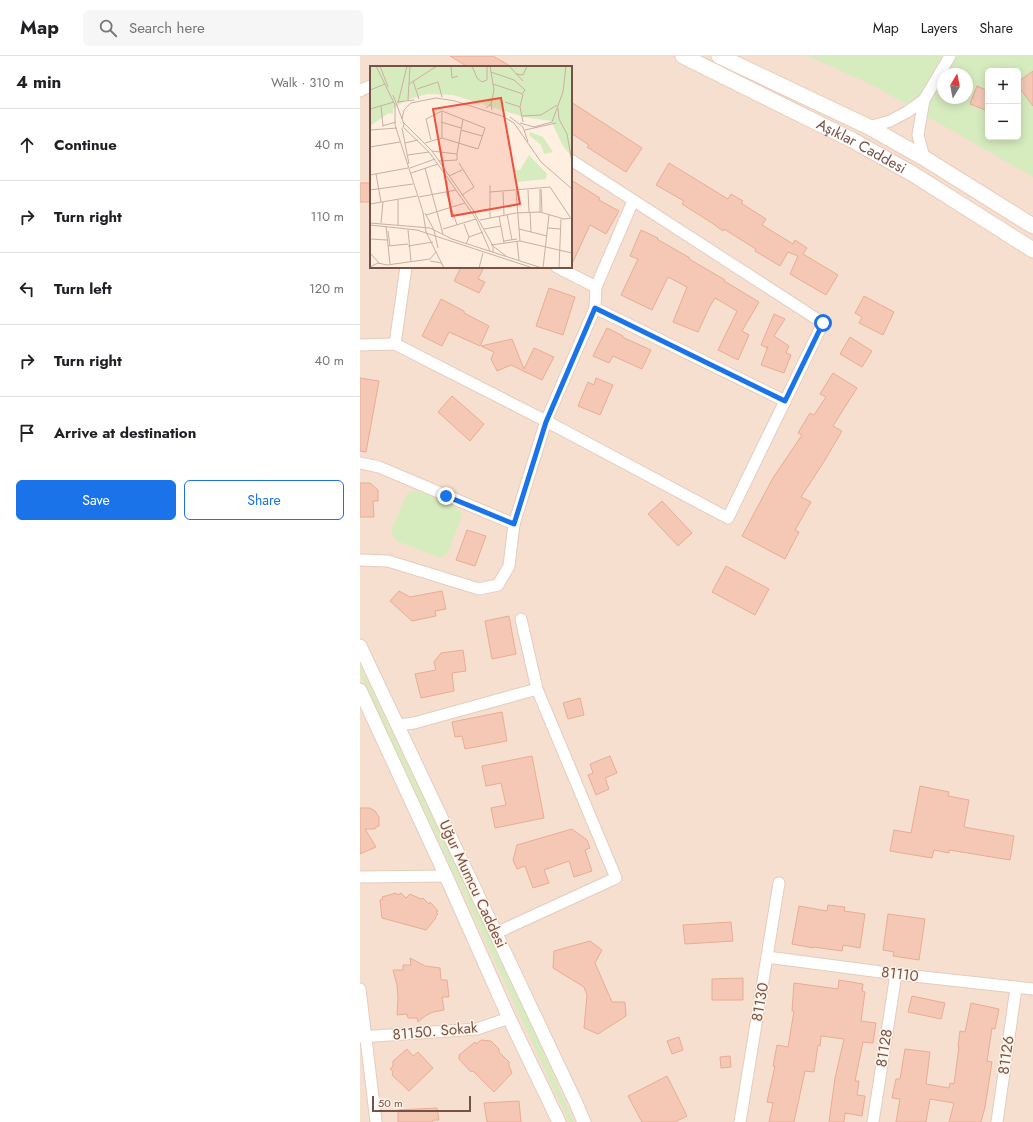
<!DOCTYPE html>
<html lang="en">
<head>
<meta charset="utf-8">
<style>
  body { margin:0; font-family:Jost,sans-serif; background:#f6f6f6; color:#202124 }
  .controls { position:absolute; right:12px; top:12px; display:grid; overflow:hidden; border-radius:6px; box-shadow:0 2px 10px #0003 }
  .controls button { width:36px; height:36px; display:grid; place-items:center; padding:0; border:0; border-bottom:1px solid #e0e0e0; background:#fff; color:#202124; font:20px sans-serif }
  .compass { position:absolute; left:577px; top:12px; width:36px; height:36px; border-radius:50%; background:#fff; box-shadow:0 2px 10px #0003; rotate:10deg }
  .scale { position:absolute; left:12px; bottom:10px; width:99px; box-sizing:border-box; padding-left:4px; border:2px solid #765246; border-top:0; font-size:11px; line-height:14px; white-space:nowrap; color:#765246; -webkit-text-stroke:3px #fff3e8; paint-order:stroke }
  .stop { position:absolute; width:12px; height:12px; margin:-9px; border:3px solid #1a73e8; border-radius:50%; background:#fff }
  .stop.end { background:#1a73e8; border-color:#fff; box-shadow:0 1px 4px #0008 }
  .list { margin:0; padding:0; list-style:none }
  h2 { display:flex; justify-content:space-between; align-items:center; height:52px; margin:0; padding:0 16px; font-size:17px }
  h2 small { font-size:13px; font-weight:400; color:#757577 }
  .list li { display:grid; grid-template-columns:26px 1fr auto; gap:12px; align-items:center; box-sizing:border-box; height:72px; padding:0 16px; border-top:1px solid #e0e0e0 }
  .list b { display:block; font-size:15px; white-space:nowrap }
  .list em { font-size:13px; font-style:normal; color:#757577 }
  .actions { display:flex; gap:8px; padding:12px 16px }
  .actions a { flex:1; padding:9px 0; border:1px solid #1a73e8; border-radius:6px; text-align:center; font-size:14px; color:#1a73e8 }
  .actions .main { background:#1a73e8; color:#fff }
  .icon { flex:none; width:22px; height:22px; fill:none; stroke:currentColor; stroke-width:2; stroke-linecap:round; stroke-linejoin:round }
  .map { position:relative; flex:none; width:673px; height:1066px; overflow:hidden }
  header { display:flex; align-items:center; gap:24px; box-sizing:border-box; height:56px; padding:0 20px; background:#fff; border-bottom:1px solid #e0e0e0 }
  header strong { font-size:19px }
  nav { display:flex; gap:22px; margin-inline-start:auto; font-size:14px }
  .search { width:280px; height:36px; background:#f6f6f6; display:flex; align-items:center; gap:10px; box-sizing:border-box; padding:0 14px; border-radius:6px; color:#757577; font-size:15px }
  main { display:flex }
  aside { flex:1; background:#fff }
  .map>svg:first-child { display:block }
</style>
</head>
<body>
<header>
<strong>Map</strong>
<div class="search"><svg class="icon" aria-label="search" viewBox="0 0 24 24"><circle cx="10" cy="10" r="6"/><path d="M15 15l6 6"/></svg>Search here</div>
<nav><a>Map</a><a>Layers</a><a>Share</a></nav>
</header>
<main>
<aside>
<h2>4 min<small>Walk · 310 m</small></h2>
<ul class="list">
<li><svg class="icon" aria-label="ahead" viewBox="0 0 24 24"><path d="M12 20V5M6 11l6-6 6 6"/></svg><div><b>Continue</b></div><em>40 m</em></li>
<li><svg class="icon" aria-label="right" viewBox="0 0 24 24"><path d="M7 20v-9h11M14 6l5 5-5 5"/></svg><div><b>Turn right</b></div><em>110 m</em></li>
<li><svg class="icon" aria-label="left" viewBox="0 0 24 24"><path d="M17 20v-9H6M10 6l-5 5 5 5"/></svg><div><b>Turn left</b></div><em>120 m</em></li>
<li><svg class="icon" aria-label="right" viewBox="0 0 24 24"><path d="M7 20v-9h11M14 6l5 5-5 5"/></svg><div><b>Turn right</b></div><em>40 m</em></li>
<li><svg class="icon" aria-label="arrive" viewBox="0 0 24 24"><path d="M6 21V4h12l-3 4 3 4H6"/></svg><div><b>Arrive at destination</b></div></li>
</ul>
<div class="actions"><a class="main">Save</a><a>Share</a></div>
</aside>
<div class="map">
<svg width="673" height="1066" viewBox="0 0 673 1066">
  <rect width="100%" height="100%" fill="#feefe0"/>
  <path fill="#f6dfce" fill-rule="evenodd" d="M 0,0 L 673,0 L 673,1066 L 0,1066 ZM 11,11 L 211,11 L 211,211 L 11,211 ZM 628,15 L 658,15 L 658,81 L 628,81 ZM 583,18 L 607,18 L 607,42 L 583,42 Z"/>
  <g fill="#d6ecbe" fill-rule="evenodd">
    <path d="M 448,0 L 673,0 L 673,121 L 516,31 ZM 628,15 L 658,15 L 658,81 L 628,81 ZM 583,18 L 607,18 L 607,42 L 583,42 Z"/>
    <polygon points="58,435 96,451 101,456 101,463 88,496 80,502 37,485 32,479 32,472 46,440 49,436"/>
    <polygon points="0,610 93,804 172,971 214,1066 209,1066 89,806 0,618"/>
  </g>
  <g fill="#f5c8b6" stroke="#e8ac96">
    <polygon points="90,0 133,0 152,11 108,11"/>
    <polygon points="673,15 673,50 658,30 658,26"/>
    <polygon points="617,30 628,35 628,55 610,48"/>
    <polygon points="211,46 282,92 266,116 227,91 229,89 211,77"/>
    <polygon points="309,107 368,143 371,138 383,145 381,147 406,163 402,169 433,188 435,184 447,192 443,198 478,219 466,239 430,218 438,200 428,196 420,210 395,195 396,193 364,173 363,175 352,167 322,148 324,145 296,129"/>
    <polygon points="211,124 240,142 239,144 259,155 246,178 230,169 211,210"/>
    <rect x="0" y="127" width="11" height="19"/>
    <polygon points="281,174 298,182 297,183 330,202 329,203 365,224 364,225 399,246 382,275 389,279 378,304 358,294 377,255 355,242 349,252 338,276 313,266 327,231 308,221 292,254 261,239 278,203 270,200"/>
    <polygon points="101,211 124,211 118,223 125,226 119,237 94,225"/>
    <polygon points="189,232 215,241 203,279 176,270"/>
    <polygon points="504,240 534,256 523,279 499,267 502,261 495,257"/>
    <polygon points="81,243 104,255 104,257 129,270 120,290 89,276 82,290 62,280"/>
    <polygon points="414,258 425,263 414,280 429,290 426,297 431,299 424,317 401,309 408,290 407,292 401,289"/>
    <polygon points="247,272 263,280 262,281 291,294 282,313 253,300 249,307 233,300"/>
    <polygon points="490,281 512,295 502,311 480,298"/>
    <polygon points="152,283 164,313 174,292 194,301 182,324 151,309 137,315 131,303 134,296 121,290"/>
    <polygon points="473,317 497,332 473,370 482,375 465,404 441,441 451,446 435,474 439,476 425,503 382,480 413,422 442,379 438,377 450,357 454,359 466,341 460,338"/>
    <polygon points="0,322 19,325 6,396 0,395"/>
    <polygon points="236,322 253,329 240,359 218,350 228,326 234,329"/>
    <polygon points="92,340 124,368 110,385 78,356"/>
    <polygon points="0,427 10,427 18,434 18,445 13,445 14,461 0,461"/>
    <polygon points="302,445 332,477 318,490 288,458"/>
    <polygon points="107,474 126,480 115,510 96,504"/>
    <polygon points="366,510 409,533 395,559 352,536"/>
    <polygon points="39,535 50,541 82,535 86,553 75,555 76,560 52,565 30,545"/>
    <polygon points="149,560 156,598 132,603 125,565"/>
    <polygon points="103,594 106,615 92,617 94,635 61,642 55,618 76,614 74,606 81,597"/>
    <polygon points="220,642 224,659 208,663 203,647"/>
    <polygon points="142,656 147,685 105,693 102,680 95,681 92,666"/>
    <polygon points="172,700 184,762 135,772 131,752 146,749 141,727 126,730 122,710"/>
    <polygon points="250,700 257,717 245,722 249,733 236,739 228,719 233,717 230,708"/>
    <polygon points="560,730 589,736 588,740 609,744 604,771 654,780 650,804 589,794 589,797 574,794 572,802 530,795 534,774 551,777"/>
    <polygon points="0,752 10,752 15,755 19,761 19,770 16,771 15,773 5,773 16,791 0,798"/>
    <polygon points="212,773 227,784 230,792 225,794 232,815 214,821 209,805 184,814 189,827 173,832 165,810 157,813 153,804 157,789"/>
    <polygon points="36,837 38,839 41,837 46,842 50,838 61,843 63,842 69,848 70,846 78,855 76,856 78,858 75,861 76,862 66,874 22,862 20,844 23,843 22,841"/>
    <polygon points="468,849 485,851 484,855 505,858 500,892 483,889 482,895 453,891 453,892 432,888 439,850 467,855"/>
    <polygon points="528,858 565,863 559,904 533,900 534,896 523,894"/>
    <polygon points="371,866 373,885 325,888 323,869"/>
    <polygon points="230,885 242,894 235,907 252,946 265,946 266,960 238,978 224,972 227,939 224,931 193,912 194,895"/>
    <polygon points="50,902 65,910 80,912 81,924 87,924 89,941 82,941 84,954 73,956 65,960 58,966 57,962 48,962 47,958 37,959 38,942 37,929 33,914 43,914 43,909 51,909"/>
    <polygon points="383,922 383,944 352,944 352,923"/>
    <polygon points="479,924 503,928 502,935 505,936 501,965 516,967 513,987 503,986 495,1025 499,1025 497,1039 505,1040 502,1060 485,1057 484,1066 469,1066 475,1022 484,983 461,980 460,990 458,989 454,1016 445,1015 434,1066 409,1066 413,1047 407,1046 415,1010 413,1010 417,989 428,991 434,955 432,955 434,927 478,933"/>
    <polygon points="552,940 585,947 581,963 548,956"/>
    <polygon points="611,947 639,953 635,973 632,972 627,1005 632,1006 625,1051 621,1066 589,1066 594,1047 570,1043 566,1066 536,1066 540,1043 532,1042 536,1023 540,1023 545,993 570,996 566,1028 589,1032 590,1027 594,1028 599,991 598,991 600,975 605,976"/>
    <polygon points="319,981 323,994 312,998 307,985"/>
    <polygon points="121,984 131,985 139,993 139,996 149,1006 149,1010 152,1017 134,1036 113,1015 111,1016 99,1003 99,999 115,986 116,988"/>
    <polygon points="47,993 53,1000 58,996 73,1012 49,1035 32,1019 33,1016 30,1013 33,1010 33,1005"/>
    <polygon points="370,1000 371,1011 361,1012 360,1001"/>
    <polygon points="307,1020 327,1060 315,1066 282,1066 268,1040"/>
    <polygon points="159,1045 161,1066 127,1066 124,1047"/>
    <polygon points="77,1052 79,1064 74,1064 72,1066 38,1066 38,1054"/>
  </g>
  <g fill="none" stroke-linecap="round" stroke-linejoin="round">
    <g stroke="#e4ccbf" stroke-width="13">
      <g id="minor">
        <polyline points="0,35 3,33 11,30"/>
        <polyline points="564,44 590,0"/>
        <polyline points="509,71 530,65 547,56 564,44 558,79 564,102"/>
        <polyline points="197,211 236,231"/>
        <polyline points="235,252 425,345"/>
        <polyline points="35,288 46,211"/>
        <polyline points="0,289 35,288 186,365 368,462 463,267 211,104"/>
        <polyline points="0,407 19,411 154,468 186,365 235,252 236,231 273,145"/>
        <polyline points="0,504 28,505 119,533 138,529 149,510 154,468"/>
        <polyline points="38,669 54,667 177,633"/>
        <polyline points="0,821 86,820"/>
        <polyline points="136,877 256,822 177,633 161,563"/>
        <polyline points="407,901 536,918 673,933"/>
        <polyline points="0,933 16,1066"/>
        <polyline points="0,981 117,973 149,962"/>
        <polyline points="380,1066 419,827"/>
        <polyline points="513,1066 536,918"/>
        <polyline points="637,1066 656,932"/>
      </g>
    </g>
    <g stroke="#e4ccbf" stroke-width="15">
      <g id="tertiary">
        <polyline points="0,590 215,1045 224,1066"/>
        <polyline points="0,634 86,820 149,962 199,1066"/>
      </g>
    </g>
    <g stroke="#eaccbb" stroke-width="17">
      <g id="secondary">
        <path id="s1" d="M 323,0 L 492,84 L 553,118 L 673,194"/>
        <polyline points="359,0 509,71 564,102 673,170"/>
      </g>
    </g>
    <use href="#minor" stroke="#fff" stroke-width="11"/>
    <use href="#tertiary" stroke="#fff" stroke-width="13"/>
    <use href="#secondary" stroke="#fff" stroke-width="15"/>
  </g>
  <g fill="none" stroke-linecap="round" stroke-linejoin="round">
    <polyline stroke="#1a73e8" stroke-width="5" points="86,440 154,468 186,366 235,252 425,345 463,267"/>
  </g>
  <g text-anchor="middle" stroke-width="3" stroke-linejoin="round" paint-order="stroke">
    <g font-size="15" fill="#765246" stroke="#fff3e8">
      <text dy="5" stroke="none"><textPath href="#s1" startOffset="200">Aşıklar Caddesi</textPath></text>
      <text transform="translate(113 828) rotate(65)" y="5">Uğur Mumcu Caddesi</text>
      <text transform="translate(540 918) rotate(7)" y="5">81110</text>
      <text transform="translate(400 946) rotate(-80)" y="5">81130</text>
      <text transform="translate(75 975) rotate(-5)" y="5">81150. Sokak</text>
      <text transform="translate(524 992) rotate(-81)" y="5">81128</text>
      <text transform="translate(646 999) rotate(-82)" y="5">81126</text>
    </g>
  </g>
  <g transform="translate(10 10)">
    <rect width="202" height="202" fill="#feefe0"/>
    <path d="M 0,0 L 202,0 L 202,91 L 193,80 L 181,55 L 154,51 L 83,29 L 57,28 L 36,34 L 23,43 L 23,48 L 19,47 L 0,60 ZM 160,66 L 173,71 L 183,86 L 174,88 L 171,79 L 159,69 ZM 159,89 L 177,108 L 176,113 L 147,116 L 144,104 L 150,104 Z" fill="#d6ecbe"/>
    <path fill="none" stroke="#c8b0a2" stroke-width="1" d="M 6,0 L 25,39 L 25,59 L 53,146 L 56,166 L 74,202M 10,0 L 18,21M 81,0 L 82,12 L 88,10M 102,0 L 107,12 L 112,16 L 117,14 L 117,0M 120,0 L 124,24 L 121,38M 140,1 L 153,15M 121,6 L 144,14 L 155,24 L 153,27M 146,8 L 153,9 L 157,0M 43,15 L 49,33M 39,18 L 67,0M 123,18 L 153,28 L 150,41 L 153,56M 47,23 L 68,16 L 72,31M 0,24 L 15,18M 23,29 L 34,58 L 33,62M 38,34 L 40,0M 27,36 L 44,34M 135,36 L 150,41M 28,37 L 37,0M 11,40 L 13,60M 116,42 L 121,38 L 122,44M 188,42 L 189,53 L 197,68 L 202,96M 0,43 L 24,36M 152,50 L 171,49 L 187,39M 140,51 L 153,61 L 158,76M 32,53 L 34,44 L 41,37 L 66,32 L 85,35 L 132,50 L 144,57 L 171,96 L 202,123M 71,56 L 91,62M 34,57 L 62,85 L 103,144 L 123,180 L 123,186M 150,57 L 164,61 L 182,56 L 193,26 L 196,0M 12,60 L 26,56M 32,62 L 39,98M 34,62 L 59,86 L 77,111 L 106,153 L 120,185M 0,64 L 27,62M 91,64 L 112,70M 155,64 L 186,57M 61,74 L 56,53 L 72,45M 35,77 L 48,74M 55,77 L 72,72 L 108,83 L 115,62 L 72,45 L 72,72M 0,81 L 30,76M 62,85 L 87,88 L 93,53M 38,89 L 59,86M 69,95 L 87,94 L 87,88M 89,97 L 104,121 L 92,129M 40,102 L 65,93M 55,102 L 73,168M 41,107 L 68,98M 6,108 L 11,136M 0,109 L 38,102M 79,110 L 92,104M 120,119 L 120,152M 170,123 L 170,146M 171,123 L 172,146M 0,124 L 43,118M 158,124 L 159,146M 146,125 L 150,175M 76,126 L 87,159M 120,126 L 180,121 L 200,151M 133,126 L 134,149M 49,131 L 86,124M 28,134 L 28,159M 0,138 L 47,130M 160,146 L 161,166M 55,147 L 64,164 L 68,182M 137,148 L 142,174M 56,149 L 95,137M 129,150 L 134,177M 110,154 L 146,147 L 170,146 L 194,153 L 202,152M 0,157 L 60,162 L 82,173 L 172,202M 11,157 L 13,136M 94,158 L 99,171M 0,159 L 47,164 L 163,202M 16,160 L 20,198M 178,162 L 190,163M 73,163 L 106,153M 114,163 L 131,160M 149,163 L 177,170M 38,164 L 41,195M 18,165 L 20,180M 0,173 L 17,174M 202,173 L 202,201M 134,175 L 147,173M 147,175 L 149,194M 96,178 L 99,171 L 113,166M 121,179 L 150,175 L 202,187M 18,180 L 38,178M 38,180 L 63,176M 123,180 L 136,190M 0,187 L 10,198M 60,195 L 72,197M 0,201 L 8,197 L 17,199 L 60,193 L 66,186M 109,202 L 113,187M 173,202 L 179,149M 189,202 L 191,153"/>
    <path fill="#ef513d" fill-opacity="0.15" stroke="#ef513d" stroke-width="2" d="M 131,32 L 150,138 L 82,150 L 63,43 Z"/>
    <rect width="202" height="202" fill="none" stroke="#765246" stroke-width="2"/>
  </g>
</svg>
<div class="controls">
<button>+</button>
<button>−</button>
</div>
<svg class="compass" viewBox="-18 -18 36 36"><path d="M0-13l5 13h-10z" fill="#e53935"/><path d="M0 13l5-13h-10z" fill="#757577"/></svg>
<div class="scale">50 m</div>
<div class="stop" style="left:463px;top:267px"></div>
<div class="stop end" style="left:86px;top:440px"></div>
</div>
</main>
</body>
</html>
